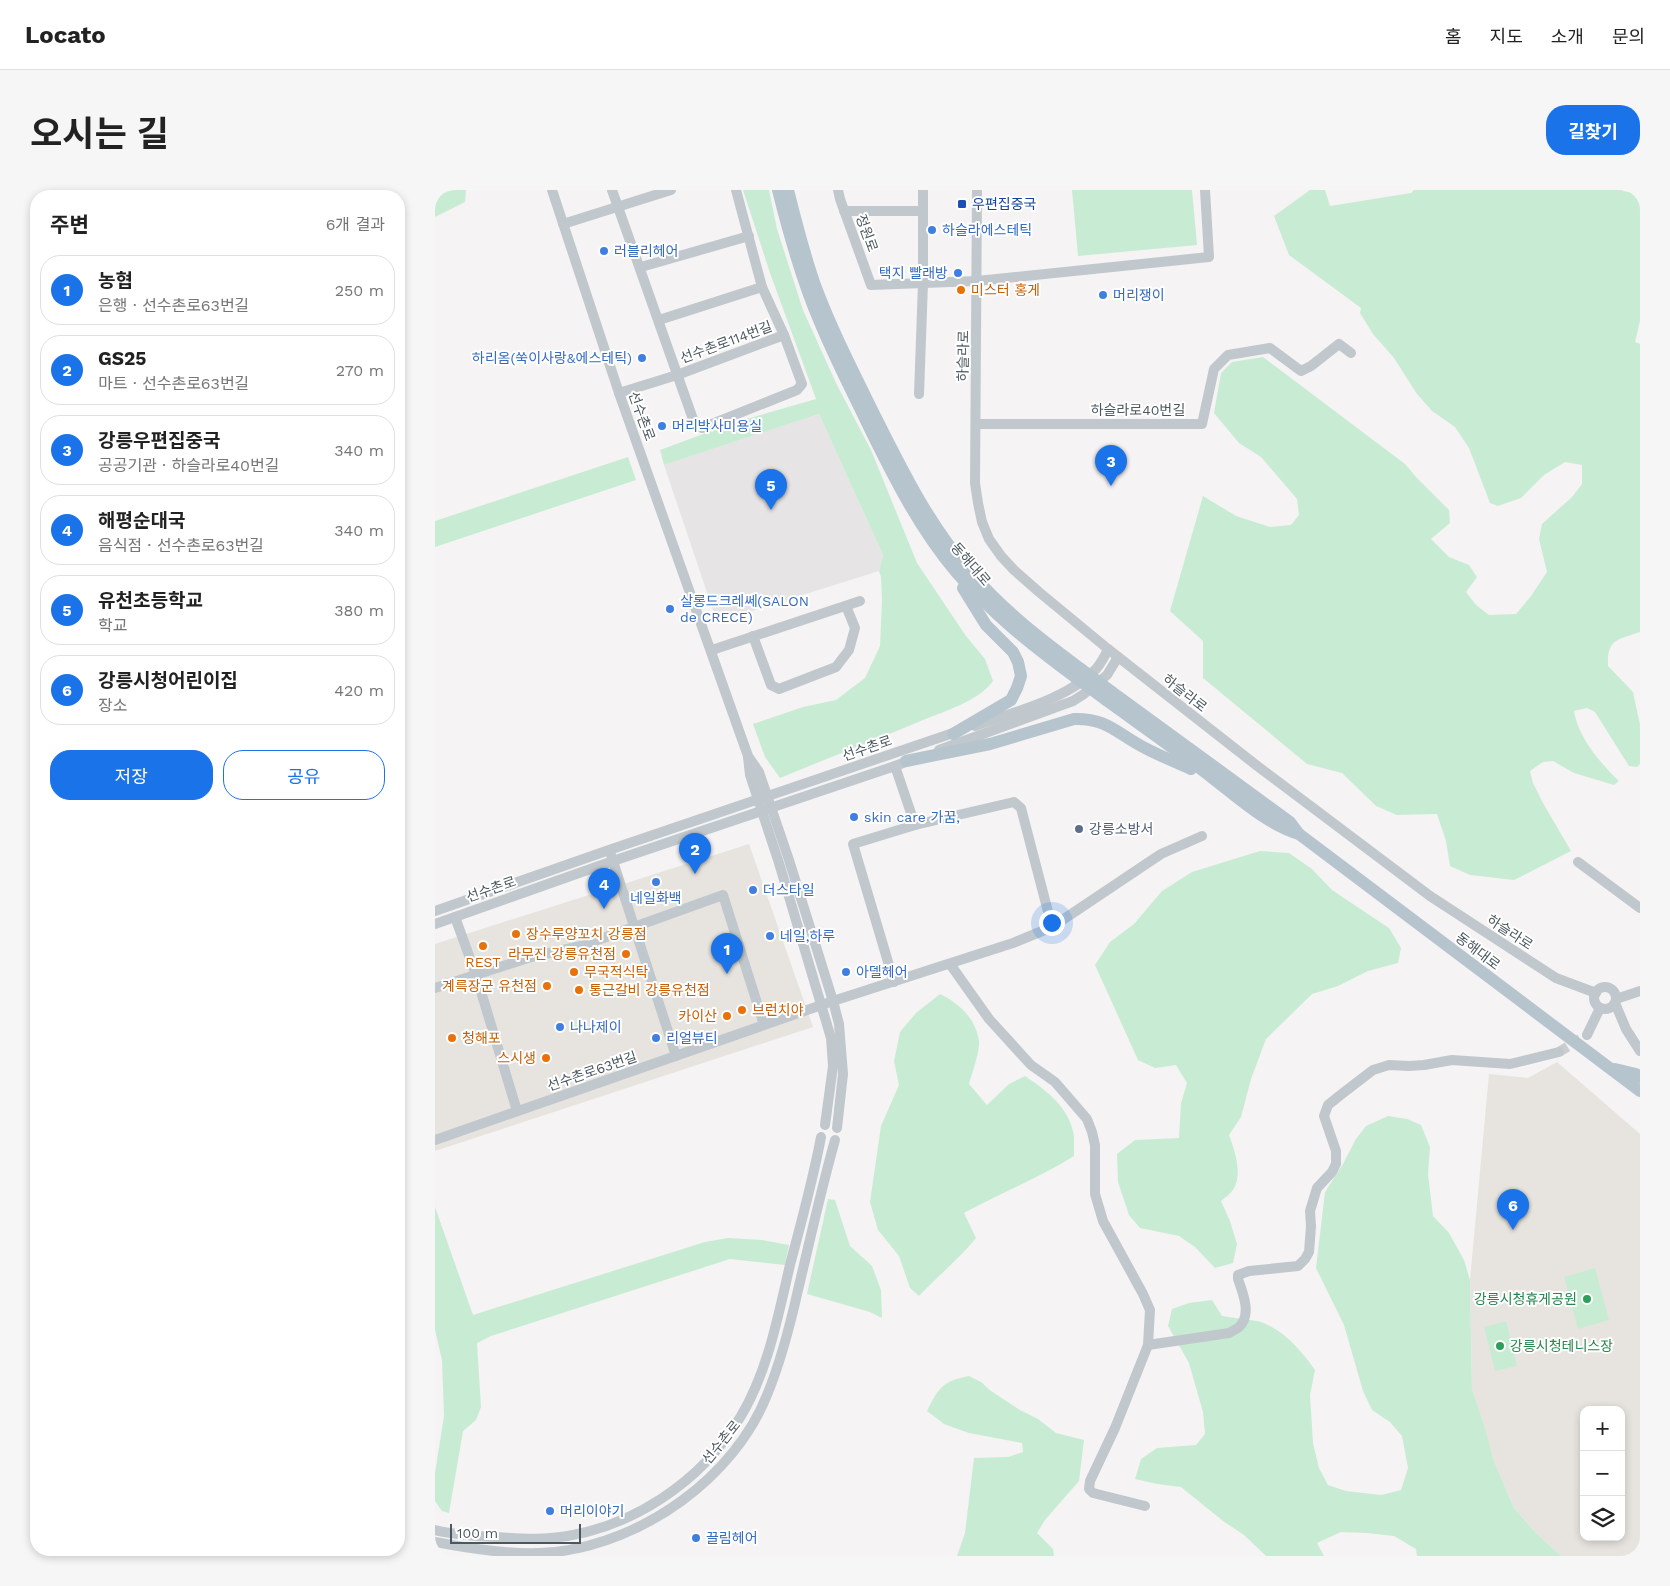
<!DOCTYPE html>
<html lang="ko">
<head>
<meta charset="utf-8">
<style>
  body { margin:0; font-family:"Work Sans","Noto Sans KR",sans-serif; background:#f6f6f6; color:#222 }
  .controls { position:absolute; right:15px; bottom:15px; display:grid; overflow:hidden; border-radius:10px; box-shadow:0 2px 8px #0003 }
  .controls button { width:45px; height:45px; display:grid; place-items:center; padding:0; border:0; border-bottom:1px solid #e0e0e0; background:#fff; color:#222; font:25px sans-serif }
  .scale { position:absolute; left:15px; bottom:12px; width:131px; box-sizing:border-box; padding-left:5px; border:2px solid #4c585f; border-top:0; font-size:14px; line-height:18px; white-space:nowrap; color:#4c585f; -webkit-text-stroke:4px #fff; paint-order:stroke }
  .you { position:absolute; left:616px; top:732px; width:18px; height:18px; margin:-12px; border:4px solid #fff; border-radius:50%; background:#1a73e8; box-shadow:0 0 0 8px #1a73e833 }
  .badge { display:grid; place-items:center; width:32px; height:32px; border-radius:50%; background:#1a73e8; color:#fff; font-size:16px; font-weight:700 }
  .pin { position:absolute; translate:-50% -41px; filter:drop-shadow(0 1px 2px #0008) }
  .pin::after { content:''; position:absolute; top:26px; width:18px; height:15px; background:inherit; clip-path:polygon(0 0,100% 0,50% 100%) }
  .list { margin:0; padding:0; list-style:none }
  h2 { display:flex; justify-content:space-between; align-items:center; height:65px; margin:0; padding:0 20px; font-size:21px }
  h2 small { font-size:16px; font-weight:400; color:#767676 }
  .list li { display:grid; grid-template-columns:32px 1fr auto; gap:15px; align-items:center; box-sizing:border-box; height:70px; margin:0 10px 10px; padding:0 10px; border:1px solid #e0e0e0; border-radius:20px }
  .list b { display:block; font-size:19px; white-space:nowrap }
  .list p { margin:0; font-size:16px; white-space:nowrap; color:#767676 }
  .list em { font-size:16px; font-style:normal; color:#767676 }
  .actions { display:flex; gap:10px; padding:15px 20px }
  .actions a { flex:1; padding:11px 0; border:1px solid #1a73e8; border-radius:20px; text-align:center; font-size:18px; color:#1a73e8 }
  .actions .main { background:#1a73e8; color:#fff }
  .icon { flex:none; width:28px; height:28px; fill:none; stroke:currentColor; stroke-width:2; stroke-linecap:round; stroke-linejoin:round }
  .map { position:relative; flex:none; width:1205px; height:1366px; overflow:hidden; border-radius:20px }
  header { display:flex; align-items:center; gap:30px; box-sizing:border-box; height:70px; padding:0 25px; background:#fff; border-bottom:1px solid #e0e0e0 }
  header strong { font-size:24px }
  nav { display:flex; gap:28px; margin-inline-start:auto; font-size:18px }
  .intro { display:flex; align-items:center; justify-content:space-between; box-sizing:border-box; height:120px; padding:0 30px }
  h1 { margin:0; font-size:35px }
  .button { padding:12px 22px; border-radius:20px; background:#1a73e8; color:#fff; font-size:18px; font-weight:700 }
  main { display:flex; gap:30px; padding:0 30px }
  aside { flex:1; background:#fff; border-radius:20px; box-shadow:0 2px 8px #0003 }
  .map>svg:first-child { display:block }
</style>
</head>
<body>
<header>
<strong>Locato</strong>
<nav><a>홈</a><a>지도</a><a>소개</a><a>문의</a></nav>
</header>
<div class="intro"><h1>오시는 길</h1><a class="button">길찾기</a></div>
<main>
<aside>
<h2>주변<small>6개 결과</small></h2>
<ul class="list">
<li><span class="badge">1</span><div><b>농협</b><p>은행 · 선수촌로63번길</p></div><em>250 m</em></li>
<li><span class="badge">2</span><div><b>GS25</b><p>마트 · 선수촌로63번길</p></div><em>270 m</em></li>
<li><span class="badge">3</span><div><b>강릉우편집중국</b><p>공공기관 · 하슬라로40번길</p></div><em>340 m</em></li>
<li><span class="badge">4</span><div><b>해평순대국</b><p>음식점 · 선수촌로63번길</p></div><em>340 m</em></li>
<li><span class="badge">5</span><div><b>유천초등학교</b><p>학교</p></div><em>380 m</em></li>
<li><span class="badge">6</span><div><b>강릉시청어린이집</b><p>장소</p></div><em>420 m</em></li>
</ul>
<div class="actions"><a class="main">저장</a><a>공유</a></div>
</aside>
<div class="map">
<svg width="1205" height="1366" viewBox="0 0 1205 1366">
  <rect width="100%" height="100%" fill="#f5f3f3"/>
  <g fill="#e7e4df" fill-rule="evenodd">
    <polygon points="314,654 378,837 0,961 0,754"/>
    <path d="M 1122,872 L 1205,944 L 1205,1366 L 1126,1366 L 1101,1343 L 1079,1318 L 1059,1271 L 1037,1199 L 1035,1090 L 1054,884 L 1093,888 ZM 1149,1220 L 1186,1220 L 1186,1347 L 1149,1347 Z"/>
  </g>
  <polygon fill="#e6e4e4" points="384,224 448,365 444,381 282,432 229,275"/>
  <g fill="#c8ecd3">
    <polygon points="0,0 31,0 30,12 0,27"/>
    <path d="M 308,0 L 334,0 L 342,39 L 368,120 L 401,193 L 436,260 L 482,373 L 531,446 L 550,469 L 558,491 C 544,511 510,521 488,530 C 441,550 393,568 345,588 L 330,567 L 318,534 L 368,517 L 401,510 L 430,488 L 445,456 L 447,410 L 446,387 L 444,381 L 448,365 L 384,224 L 229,275 L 225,260 L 298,233 L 381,209 L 335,83 Z"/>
    <polygon points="637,0 757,0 762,55 643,66"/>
    <path d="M 875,0 L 890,0 L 895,16 L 976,3 L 979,0 L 1188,0 L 1188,1 L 1205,4 L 1205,131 L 1200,152 L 1205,154 L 1205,442 C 1182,450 1172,449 1173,476 L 1198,502 L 1205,535 L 1205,574 L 1202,577 L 1194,576 L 1160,522 L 1152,518 L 1139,521 C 1143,547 1165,573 1184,591 L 1179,595 L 1139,583 L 1118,571 L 1108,572 L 1095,581 L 1098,593 L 1108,613 L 1136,661 L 1079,690 L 1035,685 L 1015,676 L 1011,651 L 1002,624 L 962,625 L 941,616 L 907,583 L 872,574 L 768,488 L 768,451 L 735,421 L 768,306 L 801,326 L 835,337 L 856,335 L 864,325 L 862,309 L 826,267 L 804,253 L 779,223 L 786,183 L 797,172 L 828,167 L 970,274 L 982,288 L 1014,320 L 1015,333 L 996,349 L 1014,367 L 1034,375 L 1042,387 L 1031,402 L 1041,415 L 1054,425 L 1081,424 L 1096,406 L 1112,382 L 1104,349 L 1107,334 L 1137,307 L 1147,294 L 1147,275 L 1130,272 L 1109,285 L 1086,308 L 1063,316 L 1055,313 L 1034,258 L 1020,237 L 997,221 L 982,204 L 959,168 L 938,144 L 925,123 L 926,118 L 854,65 L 839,26 Z"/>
    <polygon points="193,267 201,290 0,357 0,331"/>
    <path d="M 825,661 L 854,663 L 877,679 L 897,700 L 954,738 L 966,758 L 963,773 L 933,781 L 903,796 L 877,804 L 831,849 L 816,889 L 806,927 L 794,945 C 800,961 808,985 798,1000 C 795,1004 790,1008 786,1011 L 795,1031 L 802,1054 L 798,1073 L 780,1078 L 760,1057 L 744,1046 L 705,1038 L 694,1025 L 683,992 L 682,964 L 700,950 L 744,948 L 746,913 L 752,893 L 741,875 L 720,878 L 703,870 L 660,775 L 675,752 L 699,734 L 727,701 L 757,682 Z"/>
    <path d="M 505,804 C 524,813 541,829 544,851 C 545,861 537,884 534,894 L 552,915 L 574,894 L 590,886 C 611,900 635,918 639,946 C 639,952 639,959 639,966 C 604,988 565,1003 529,1023 L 541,1048 C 524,1069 503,1086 484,1106 L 475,1098 L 464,1066 L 443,1040 L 435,1012 L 446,936 L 464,895 L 459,871 L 465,842 L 481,823 Z"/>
    <path d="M 953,926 L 972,929 L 986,935 L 995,957 L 993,984 L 998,1026 L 1014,1043 L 1029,1070 L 1035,1090 L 1037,1199 L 1049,1235 L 1059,1271 L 1079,1318 L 1101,1343 L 1126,1366 L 982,1366 L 981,1359 L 959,1346 L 932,1343 L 906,1342 L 882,1353 L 889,1366 L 831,1366 L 809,1345 L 788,1331 L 746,1297 L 722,1294 L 700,1289 L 706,1269 L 722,1258 L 761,1255 L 770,1244 L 768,1222 L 754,1173 L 733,1136 L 737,1119 L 754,1113 L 777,1110 L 787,1126 C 798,1128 810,1129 822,1131 C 846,1137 866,1160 880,1180 L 875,1205 L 878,1253 L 884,1278 L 893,1295 L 911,1301 L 946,1305 L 966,1300 L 973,1278 L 967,1246 L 955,1232 L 937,1220 L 928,1201 L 909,1135 L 881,1078 L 890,1002 L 908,974 L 921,949 L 931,936 Z"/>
    <polygon points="393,1009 400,1010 415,1056 437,1076 446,1100 447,1128 435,1122 372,1104"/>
    <polygon points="0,1017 38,1125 270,1052 293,1048 327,1050 354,1055 350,1075 295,1069 56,1146 42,1153 46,1217 41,1230 28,1241 14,1323 7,1321 0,1311 0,1283 9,1226 7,1170 0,1140"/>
    <polygon points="1160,1078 1174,1130 1143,1139 1129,1087"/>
    <polygon points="1071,1131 1082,1176 1060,1181 1049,1137"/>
    <path d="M 534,1186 L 546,1192 L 556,1201 L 585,1220 L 603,1229 L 621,1243 L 649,1250 L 644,1291 L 610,1330 L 602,1343 L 618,1359 L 619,1366 L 522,1366 L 530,1343 L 539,1268 L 573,1267 L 588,1262 L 587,1253 L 534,1243 L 509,1234 L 492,1221 C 504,1197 508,1191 534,1186 Z"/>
  </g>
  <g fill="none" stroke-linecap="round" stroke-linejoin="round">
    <polyline stroke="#cbccce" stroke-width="10" stroke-dasharray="10 5" stroke-linecap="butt" points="1124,862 1145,849"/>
    <g stroke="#c0c8cd" stroke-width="10">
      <polyline points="117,0 184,203 313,566 324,582 354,670 398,811 404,834 408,884 402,938"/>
      <polyline points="177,0 259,232 267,238 362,200 367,194 349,145 327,97 301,0"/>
      <polyline points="403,0 405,9 436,95 542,91 774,67 770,0"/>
      <polyline points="542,0 540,293 543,313 547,332 554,349 566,366 579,380 604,402 673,459 821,575 995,706 1121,788 1161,803"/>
      <polyline points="409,21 488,21"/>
      <polyline points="128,34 236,0"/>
      <polyline points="206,77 314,46"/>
      <polyline points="224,130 327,97"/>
      <polyline points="184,203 242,185 349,145"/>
      <polyline points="484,204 488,93 488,0"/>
      <polyline points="541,234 767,234 779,179 793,165 835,158 866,181 876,176 904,154 916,163"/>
      <polyline points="318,446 336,495 344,499 401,477 414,460 420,438 411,416"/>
      <polyline points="277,460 425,411"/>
      <path d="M 540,536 C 579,522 633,509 661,479 C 666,473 670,466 673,459"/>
      <polyline points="504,560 638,511 649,504 672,485 683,467"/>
      <polyline points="313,567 315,585 344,673 396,848 398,876 390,935"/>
      <polyline points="460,576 480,635"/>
      <polyline points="176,665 241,866"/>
      <polyline points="1143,672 1205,718"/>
      <polyline points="0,721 174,660 524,541"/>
      <polyline points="20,727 41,785 82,921"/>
      <polyline points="0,734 178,671 460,576 476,570"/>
      <polyline points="515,774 554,829 596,875 620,892 652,929 657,942 660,955 660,1004 668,1031 708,1104 715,1120 713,1155 680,1238 655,1291 654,1299 658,1303 710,1316"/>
      <polyline points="459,792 418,654 480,635 579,612 586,618 617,737"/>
      <circle cx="1170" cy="808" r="11"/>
      <polyline points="0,798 96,767 146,756 288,705 329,835"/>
      <polyline points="1181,809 1205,801"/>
      <polyline points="1180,813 1191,839 1205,861"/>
      <polyline points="1152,845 1165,818"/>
      <polyline points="0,950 398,811 578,753 617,737 726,664 767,646"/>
      <path d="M 713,1155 L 794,1143 C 797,1141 802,1139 804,1137 C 817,1125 808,1103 803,1089 L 803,1085 L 814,1081 L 863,1076 L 870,1069 L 874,1062 L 876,1036 L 875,1021 L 882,998 L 897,982 L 901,974 L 901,961 L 889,926 L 893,915 L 908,903 L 938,880 L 954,875 L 974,876 L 989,875 L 1017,870 L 1075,874 L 1124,862"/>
      <path d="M 0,1340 C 20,1345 39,1346 60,1347 C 79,1348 97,1350 116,1348 C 194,1341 267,1292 306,1226 C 333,1181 343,1126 355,1075 C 366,1033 378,990 386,947"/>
      <path d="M 0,1352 C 36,1359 83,1366 120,1362 C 208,1352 299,1288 332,1205 C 346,1171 355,1136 363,1100 C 375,1050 386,1000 400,950"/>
    </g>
    <g stroke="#b6c4ce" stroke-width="12">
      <path d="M 343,0 C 354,44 366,88 384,130 C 399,167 418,203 435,239 C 460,290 485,339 521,382 C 556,423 597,455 640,487"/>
      <path d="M 353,0 C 361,32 369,64 380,95 C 397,141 420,185 442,230 C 469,284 496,338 537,384 C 569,421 607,450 646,479"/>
      <path d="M 671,510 C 708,537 745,562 780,590 C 806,610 832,634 864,644 L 855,632 L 677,502"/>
      <polyline points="518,544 576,510 582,498 586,486 583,472 578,462 551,435 528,398"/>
      <path d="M 471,571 L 555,554 L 639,529 C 673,528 682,544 710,558 C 725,566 741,572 756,579"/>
      <polyline points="864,644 1205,901"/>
      <polyline points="1180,879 1201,884 1205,887"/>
    </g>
    <g stroke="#b6c4ce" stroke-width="12">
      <polyline points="646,479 677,502"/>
      <polyline points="640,487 671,510"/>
    </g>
  </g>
  <rect fill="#1a4fb4" stroke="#fff" stroke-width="2" x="522" y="9" width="10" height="10" rx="2.5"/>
  <g fill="#3f7fe0" stroke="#fff" stroke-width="2">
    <circle cx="497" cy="40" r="5"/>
    <circle cx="169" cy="61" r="5"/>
    <circle cx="523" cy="83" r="5"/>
    <circle cx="668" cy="105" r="5"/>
    <circle cx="207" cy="168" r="5"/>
    <circle cx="227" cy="236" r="5"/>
    <circle cx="235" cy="419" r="5"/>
    <circle cx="419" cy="627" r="5"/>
    <circle cx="221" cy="692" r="5"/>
    <circle cx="318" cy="700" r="5"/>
    <circle cx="335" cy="746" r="5"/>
    <circle cx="411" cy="782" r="5"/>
    <circle cx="125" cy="837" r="5"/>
    <circle cx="221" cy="848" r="5"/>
    <circle cx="115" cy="1321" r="5"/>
    <circle cx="261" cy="1348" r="5"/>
  </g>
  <g fill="#e8710a" stroke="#fff" stroke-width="2">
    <circle cx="526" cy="100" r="5"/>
    <circle cx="81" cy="744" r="5"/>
    <circle cx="48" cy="756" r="5"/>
    <circle cx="191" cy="764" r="5"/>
    <circle cx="139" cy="782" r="5"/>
    <circle cx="112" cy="796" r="5"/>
    <circle cx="144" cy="800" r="5"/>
    <circle cx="307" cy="820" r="5"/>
    <circle cx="292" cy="826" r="5"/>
    <circle cx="17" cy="848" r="5"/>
    <circle cx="111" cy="868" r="5"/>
  </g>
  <circle fill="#5c6f8a" stroke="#fff" stroke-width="2" cx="644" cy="639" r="5"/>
  <g fill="#2e9e5b" stroke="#fff" stroke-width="2">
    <circle cx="1152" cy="1109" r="5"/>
    <circle cx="1065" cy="1156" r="5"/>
  </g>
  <g text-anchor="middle" stroke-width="4" stroke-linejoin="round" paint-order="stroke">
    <g font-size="14" fill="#164399" stroke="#fff" text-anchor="start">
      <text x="537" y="19">우편집중국</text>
    </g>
    <g font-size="14" fill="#366cbe" stroke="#fff" text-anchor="start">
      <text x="507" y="45">하슬라에스테틱</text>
      <text x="179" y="66">러블리헤어</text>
      <text x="513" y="88" text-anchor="end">택지 빨래방</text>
      <text x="678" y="110">머리쟁이</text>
      <text x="197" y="173" text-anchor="end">하리옴(쑥이사랑&amp;에스테틱)</text>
      <text x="237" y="241">머리박사미용실</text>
      <text x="245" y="416">살롱드크레쎄(SALON<tspan x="245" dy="16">de CRECE)</tspan></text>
      <text x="429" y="632">skin care 가꿈,</text>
      <text x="328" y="705">더스타일</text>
      <text x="221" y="713" text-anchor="middle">네일화백</text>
      <text x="345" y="751">네일,하루</text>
      <text x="421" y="787">아델헤어</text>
      <text x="135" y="842">나나제이</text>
      <text x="231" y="853">리얼뷰티</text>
      <text x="125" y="1326">머리이야기</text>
      <text x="271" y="1353">끌림헤어</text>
    </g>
    <g font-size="14" fill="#4c585f" stroke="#fff">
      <text transform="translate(432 43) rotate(70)" y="5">정원로</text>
      <text transform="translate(291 152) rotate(-20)" y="5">선수촌로114번길</text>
      <text transform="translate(528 166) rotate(-89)" y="5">하슬라로</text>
      <text x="703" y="225">하슬라로40번길</text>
      <text transform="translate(207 226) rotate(70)" y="5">선수촌로</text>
      <text transform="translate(536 374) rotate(49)" y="5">동해대로</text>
      <text transform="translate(750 503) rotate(38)" y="5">하슬라로</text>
      <text transform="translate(432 558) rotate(-19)" y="5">선수촌로</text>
      <text transform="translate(56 699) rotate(-19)" y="5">선수촌로</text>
      <text transform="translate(1075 742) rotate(33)" y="5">하슬라로</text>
      <text transform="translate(1043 761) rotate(37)" y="5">동해대로</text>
      <text transform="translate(157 881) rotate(-19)" y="5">선수촌로63번길</text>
      <text transform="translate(286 1252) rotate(-51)" y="5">선수촌로</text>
    </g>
    <g font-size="14" fill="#c56008" stroke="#fff" text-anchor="start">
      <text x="536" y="105">미스터 홍게</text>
      <text x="91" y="749">장수루양꼬치 강릉점</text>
      <text x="181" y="769" text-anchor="end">라무진 강릉유천점</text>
      <text x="48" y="777" text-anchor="middle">REST</text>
      <text x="149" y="787">무국적식탁</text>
      <text x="102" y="801" text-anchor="end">계륵장군 유천점</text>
      <text x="154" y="805">통근갈비 강릉유천점</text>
      <text x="317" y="825">브런치야</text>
      <text x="282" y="831" text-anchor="end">카이산</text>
      <text x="27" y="853">청해포</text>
      <text x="101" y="873" text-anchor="end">스시생</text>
    </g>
    <g font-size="14" fill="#4e5e75" stroke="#fff" text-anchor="start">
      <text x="654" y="644">강릉소방서</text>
    </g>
    <g font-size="14" fill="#27864d" stroke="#fff" text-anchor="end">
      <text x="1142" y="1114">강릉시청휴게공원</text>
      <text x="1075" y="1161" text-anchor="start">강릉시청테니스장</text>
    </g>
  </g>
</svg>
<div class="controls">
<button>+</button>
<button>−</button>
<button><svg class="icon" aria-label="layers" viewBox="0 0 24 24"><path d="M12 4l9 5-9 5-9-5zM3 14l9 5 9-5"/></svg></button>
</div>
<div class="scale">100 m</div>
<div class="you"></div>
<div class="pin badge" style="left:292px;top:784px">1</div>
<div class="pin badge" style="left:260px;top:684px">2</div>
<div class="pin badge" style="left:676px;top:296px">3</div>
<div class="pin badge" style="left:169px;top:719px">4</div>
<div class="pin badge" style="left:336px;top:320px">5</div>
<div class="pin badge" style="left:1078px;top:1040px">6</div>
</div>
</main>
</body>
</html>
